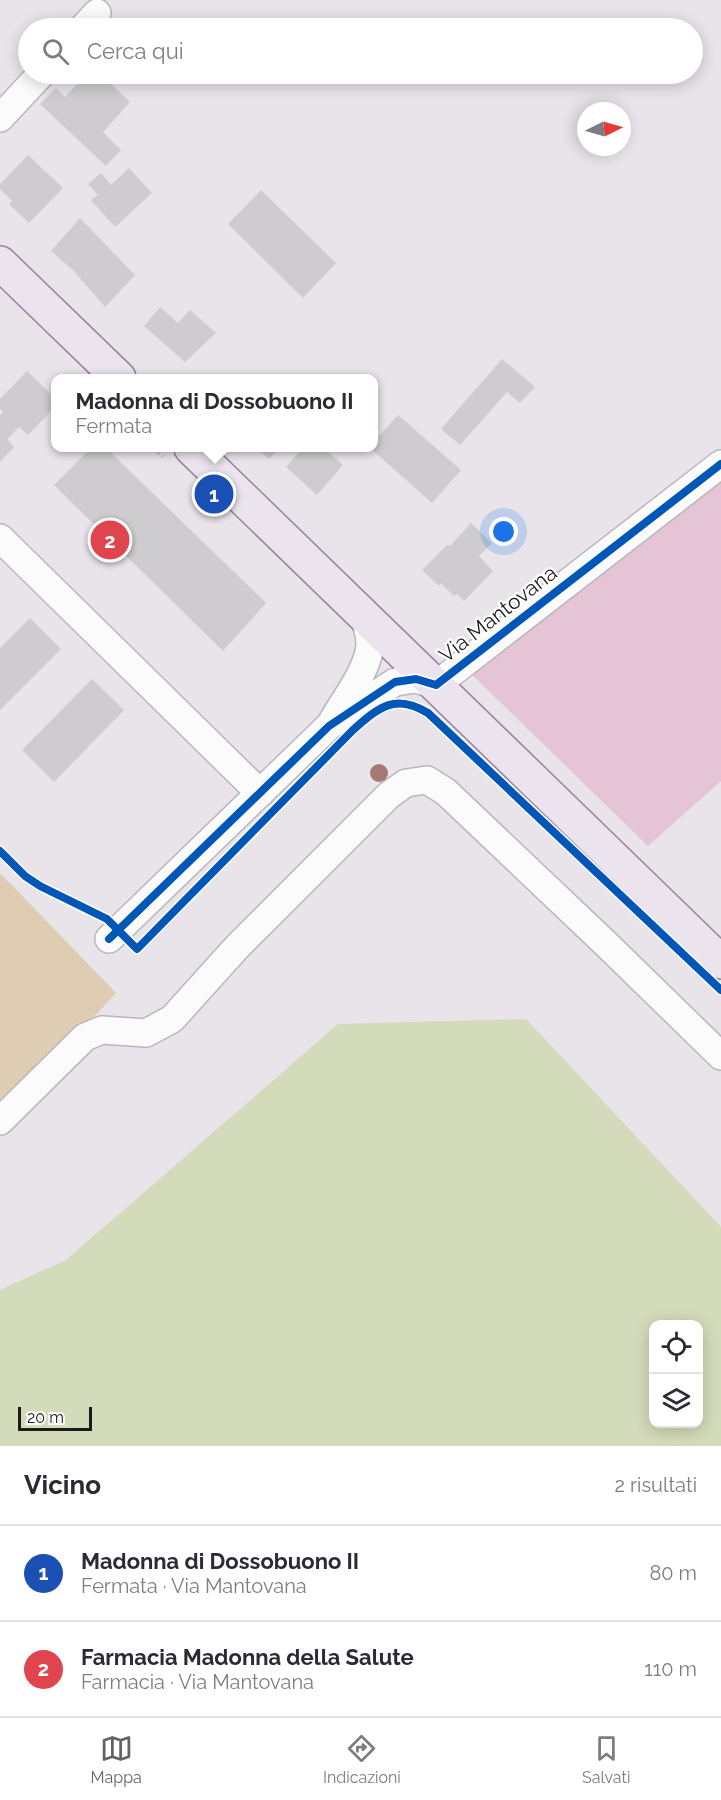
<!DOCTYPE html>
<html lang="it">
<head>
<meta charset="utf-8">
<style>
  body { margin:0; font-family:Raleway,sans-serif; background:#f2f2f3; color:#2b2b33 }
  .controls { position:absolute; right:18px; bottom:18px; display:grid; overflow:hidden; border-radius:12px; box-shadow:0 3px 15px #0003 }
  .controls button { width:54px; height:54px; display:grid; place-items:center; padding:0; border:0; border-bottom:2px solid #e1e1e2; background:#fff; color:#2b2b33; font:30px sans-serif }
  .compass { position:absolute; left:577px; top:102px; width:54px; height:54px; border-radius:50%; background:#fff; box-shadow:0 3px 15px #0003; rotate:85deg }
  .scale { position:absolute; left:18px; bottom:15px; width:74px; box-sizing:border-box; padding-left:6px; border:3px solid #1c1c1c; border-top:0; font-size:16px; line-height:21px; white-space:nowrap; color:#1c1c1c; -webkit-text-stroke:4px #fff; paint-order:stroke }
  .you { position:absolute; left:504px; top:532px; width:21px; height:21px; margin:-15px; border:4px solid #fff; border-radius:50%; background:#1a73e8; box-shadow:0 0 0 9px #1a73e833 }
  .badge { display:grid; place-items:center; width:39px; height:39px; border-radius:50%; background:#636264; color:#fff; font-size:20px; font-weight:700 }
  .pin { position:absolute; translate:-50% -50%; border:3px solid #fff; box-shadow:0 2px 6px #0006 }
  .popup { position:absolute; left:51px; top:374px; width:327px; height:78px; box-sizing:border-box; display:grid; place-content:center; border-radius:12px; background:#fff; filter:drop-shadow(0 2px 4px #0005); font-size:20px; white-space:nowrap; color:#7c7c81 }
  .popup b { font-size:22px; color:#2b2b33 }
  .popup::after { content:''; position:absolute; left:50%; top:100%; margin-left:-12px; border:12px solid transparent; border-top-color:#fff }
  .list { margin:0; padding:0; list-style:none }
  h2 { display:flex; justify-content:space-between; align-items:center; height:78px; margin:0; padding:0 24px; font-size:26px }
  h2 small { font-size:20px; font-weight:400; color:#7c7c81 }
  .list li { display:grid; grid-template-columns:39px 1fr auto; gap:18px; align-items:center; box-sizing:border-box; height:96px; padding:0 24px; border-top:2px solid #e1e1e2 }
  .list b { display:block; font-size:22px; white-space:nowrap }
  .list p { margin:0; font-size:20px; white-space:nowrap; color:#7c7c81 }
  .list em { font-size:20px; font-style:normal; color:#7c7c81 }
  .icon { flex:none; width:33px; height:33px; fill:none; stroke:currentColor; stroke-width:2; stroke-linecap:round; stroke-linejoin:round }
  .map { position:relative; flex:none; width:721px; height:1446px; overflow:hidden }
  .search { position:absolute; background:#fff; box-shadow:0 3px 15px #0003; left:18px; right:18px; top:18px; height:66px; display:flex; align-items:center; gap:15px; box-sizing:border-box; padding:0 21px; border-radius:33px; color:#7c7c81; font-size:22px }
  .sheet { height:270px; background:#fff }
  nav { display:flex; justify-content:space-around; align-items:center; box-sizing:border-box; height:84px; border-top:2px solid #e1e1e2; background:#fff; font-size:16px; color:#7c7c81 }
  nav a { display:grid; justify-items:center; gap:3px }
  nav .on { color:#636264 }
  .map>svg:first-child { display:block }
</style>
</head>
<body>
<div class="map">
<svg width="721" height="1446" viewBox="0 0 721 1446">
  <rect width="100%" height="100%" fill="#e8e4ea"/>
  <polygon fill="#e5c5d5" points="721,466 721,781 648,846 464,667"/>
  <polygon fill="#decdb2" points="0,873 116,993 0,1119"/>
  <path fill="#d3dbba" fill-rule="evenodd" d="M 526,1019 L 721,1227 L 721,1446 L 0,1446 L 0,1290 L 66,1260 L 338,1024 ZM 654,1324 L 698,1324 L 698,1424 L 654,1424 Z"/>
  <g fill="#cfccd0">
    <polygon points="87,74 100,74 130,102 103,132 121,150 106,166 40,104 56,88 65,97"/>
    <polygon points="28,155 63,188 29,223 9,204 12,201 0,189 0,184"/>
    <polygon points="129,168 152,193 115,227 91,200 98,195 88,184 101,173 111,185"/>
    <polygon points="261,190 336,263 303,298 228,224"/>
    <polygon points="80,218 135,275 105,307 74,271 51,251"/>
    <polygon points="160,307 178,323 190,310 216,333 185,362 144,326"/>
    <polygon points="502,359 535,387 520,403 507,392 460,445 441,429"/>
    <polygon points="27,371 55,398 55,407 28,435 19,427 7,439 14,447 0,462 0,415 3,412 0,409 0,399"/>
    <polygon points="398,415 461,470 432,503 370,448 373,448 373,443"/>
    <polygon points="91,448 106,448 266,603 223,651 54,485"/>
    <polygon points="257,448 280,448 269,459"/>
    <polygon points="303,448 324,448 343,465 317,495 286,467"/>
    <polygon points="471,523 492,543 479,556 493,571 464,601 457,594 454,596 441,583 439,586 422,570 447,545 450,546"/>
    <polygon points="30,618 61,649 0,710 0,648"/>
    <polygon points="92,679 124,710 54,782 22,750"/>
  </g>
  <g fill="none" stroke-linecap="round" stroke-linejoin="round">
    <g stroke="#b9b7ba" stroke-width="30">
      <g id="minor">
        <polyline points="83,28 97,13"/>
        <polyline points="0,118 41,74"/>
        <polyline points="0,538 260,793"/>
        <path d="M 333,720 C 345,699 370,667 370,643 C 370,634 366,624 364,615"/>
        <polyline points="109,939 329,726 395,682 416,679 436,685 721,464"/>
        <polyline points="0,1121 85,1037 102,1030 146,1033 172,1019 237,947 389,795 406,783 427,780 446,792 604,942 721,1056"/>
      </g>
    </g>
    <g stroke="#96839e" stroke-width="36">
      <g id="major">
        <polyline points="0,263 119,378"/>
        <polyline points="191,448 721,962"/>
      </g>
    </g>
    <polyline stroke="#c8c5d4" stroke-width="4" stroke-dasharray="3 3" stroke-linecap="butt" points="153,448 163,457"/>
    <use href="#minor" stroke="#fcfbfc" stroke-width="27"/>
    <use href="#major" stroke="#ebe4ef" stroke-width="33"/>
    <g stroke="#fff" stroke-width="11">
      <g id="cycleway">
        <path d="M 0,851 L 25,876 L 40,886 L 107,919 L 137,949 L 353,730 C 379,707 395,693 428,713 L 721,990"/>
        <polyline points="109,939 329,726 395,682 416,679 436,685 721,464"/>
      </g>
    </g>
    <use href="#cycleway" stroke="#0057b8" stroke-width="8"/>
  </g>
  <circle fill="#a57874" cx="379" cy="773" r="9"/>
  <g text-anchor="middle" stroke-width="4.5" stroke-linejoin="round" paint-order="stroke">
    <g font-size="21" fill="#1c1c1c" stroke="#fff">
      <text transform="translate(498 614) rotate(-38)" y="7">Via Mantovana</text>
    </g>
  </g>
</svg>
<div class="controls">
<button><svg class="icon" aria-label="locate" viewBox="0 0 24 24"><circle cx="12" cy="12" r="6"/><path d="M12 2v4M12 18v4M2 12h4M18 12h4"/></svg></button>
<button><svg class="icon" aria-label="layers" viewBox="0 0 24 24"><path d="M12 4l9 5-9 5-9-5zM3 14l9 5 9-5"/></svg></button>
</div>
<svg class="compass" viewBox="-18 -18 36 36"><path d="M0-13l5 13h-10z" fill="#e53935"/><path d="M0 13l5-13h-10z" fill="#7c7c81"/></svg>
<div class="scale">20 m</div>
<div class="you"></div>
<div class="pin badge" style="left:214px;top:494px;background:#1a4fb4">1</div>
<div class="popup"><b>Madonna di Dossobuono II</b>Fermata</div>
<div class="pin badge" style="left:110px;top:540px;background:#e0444e">2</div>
<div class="search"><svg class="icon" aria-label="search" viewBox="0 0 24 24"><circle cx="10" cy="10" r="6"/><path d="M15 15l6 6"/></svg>Cerca qui</div>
</div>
<section class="sheet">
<h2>Vicino<small>2 risultati</small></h2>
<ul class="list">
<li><span class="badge" style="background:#1a4fb4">1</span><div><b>Madonna di Dossobuono II</b><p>Fermata · Via Mantovana</p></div><em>80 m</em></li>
<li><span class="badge" style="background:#e0444e">2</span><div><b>Farmacia Madonna della Salute</b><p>Farmacia · Via Mantovana</p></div><em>110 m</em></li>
</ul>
</section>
<nav>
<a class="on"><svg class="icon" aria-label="map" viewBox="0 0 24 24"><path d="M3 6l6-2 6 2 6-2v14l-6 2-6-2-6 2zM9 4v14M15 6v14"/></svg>Mappa</a>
<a><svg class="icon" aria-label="directions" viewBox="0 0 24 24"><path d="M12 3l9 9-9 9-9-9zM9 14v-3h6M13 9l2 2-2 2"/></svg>Indicazioni</a>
<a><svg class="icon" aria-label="saved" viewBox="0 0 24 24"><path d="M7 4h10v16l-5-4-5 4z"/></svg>Salvati</a>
</nav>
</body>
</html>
